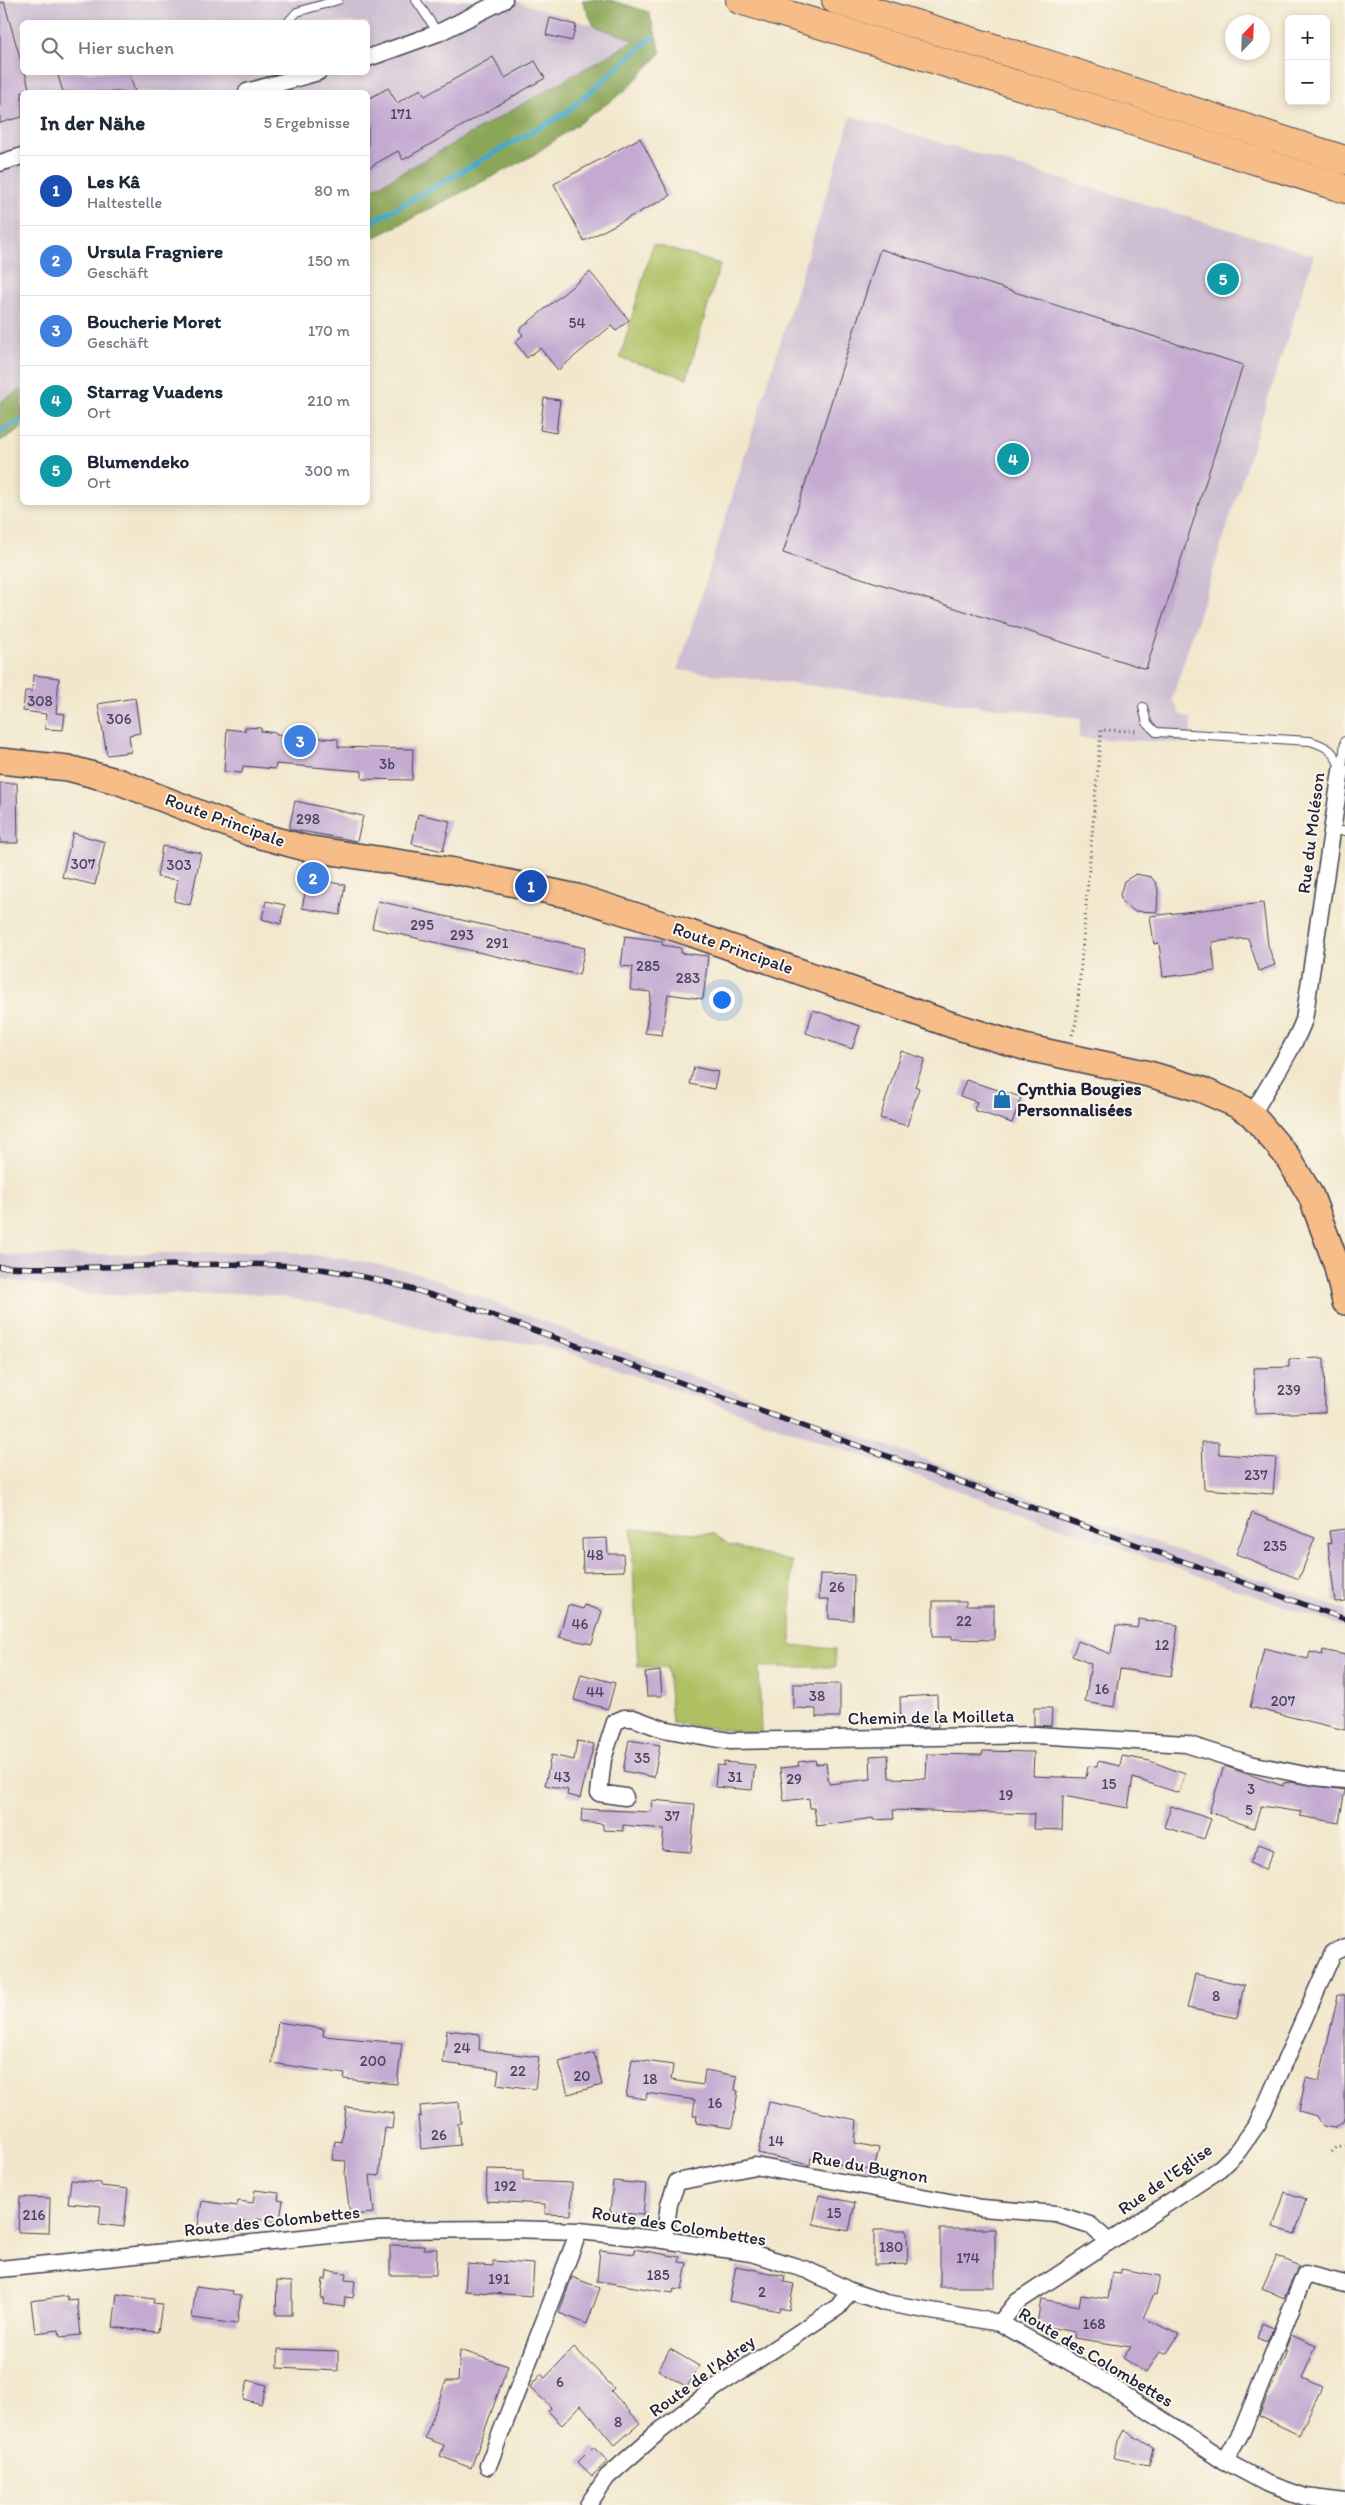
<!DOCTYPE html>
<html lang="de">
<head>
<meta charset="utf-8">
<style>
  body { margin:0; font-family:Itim,sans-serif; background:#f6f6f7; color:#1f2937 }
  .controls { position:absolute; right:15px; top:15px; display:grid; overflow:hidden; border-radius:8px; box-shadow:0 2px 8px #0003 }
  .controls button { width:45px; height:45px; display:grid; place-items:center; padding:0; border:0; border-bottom:1px solid #e0e1e3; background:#fff; color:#1f2937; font:25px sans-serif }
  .compass { position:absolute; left:1225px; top:15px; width:45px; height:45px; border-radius:50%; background:#fff; box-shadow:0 2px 8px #0003; rotate:23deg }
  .you { position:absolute; left:721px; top:999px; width:18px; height:18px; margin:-12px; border:4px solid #fff; border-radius:50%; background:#1a73e8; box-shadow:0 0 0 8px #1a73e833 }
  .badge { display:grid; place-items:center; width:32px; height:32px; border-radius:50%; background:#111827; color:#fff; font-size:16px; font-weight:700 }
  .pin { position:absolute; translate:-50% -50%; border:2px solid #fff; box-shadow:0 1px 5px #0006 }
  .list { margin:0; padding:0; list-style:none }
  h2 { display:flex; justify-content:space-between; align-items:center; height:65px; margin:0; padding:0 20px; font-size:21px }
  h2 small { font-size:16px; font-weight:400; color:#747a83 }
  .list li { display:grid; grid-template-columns:32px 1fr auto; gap:15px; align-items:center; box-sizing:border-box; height:70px; padding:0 20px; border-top:1px solid #e0e1e3 }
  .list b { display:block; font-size:19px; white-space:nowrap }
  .list p { margin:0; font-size:16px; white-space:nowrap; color:#747a83 }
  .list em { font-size:16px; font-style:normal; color:#747a83 }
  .icon { flex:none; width:28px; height:28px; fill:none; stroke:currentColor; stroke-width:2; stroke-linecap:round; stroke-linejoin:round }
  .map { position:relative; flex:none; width:1345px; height:2505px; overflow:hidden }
  .search { position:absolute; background:#fff; box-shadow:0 2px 8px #0003; left:20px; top:20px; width:350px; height:55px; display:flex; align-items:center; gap:12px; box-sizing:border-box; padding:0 18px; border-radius:8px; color:#747a83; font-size:19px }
  .panel { position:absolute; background:#fff; box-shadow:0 2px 8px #0003; left:20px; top:90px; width:350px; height:415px; border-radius:8px }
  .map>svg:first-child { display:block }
</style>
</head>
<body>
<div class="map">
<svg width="1345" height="2505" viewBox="0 0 1345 2505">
  <rect width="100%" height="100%" fill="#fbf7ec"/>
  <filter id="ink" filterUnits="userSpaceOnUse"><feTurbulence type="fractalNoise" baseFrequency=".02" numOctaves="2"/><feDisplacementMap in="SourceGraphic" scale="10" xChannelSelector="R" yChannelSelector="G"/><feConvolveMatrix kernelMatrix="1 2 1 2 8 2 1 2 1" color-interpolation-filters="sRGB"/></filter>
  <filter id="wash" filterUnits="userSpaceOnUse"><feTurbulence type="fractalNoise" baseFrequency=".0096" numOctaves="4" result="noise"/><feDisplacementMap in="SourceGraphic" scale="20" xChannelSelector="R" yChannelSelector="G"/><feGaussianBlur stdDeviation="1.12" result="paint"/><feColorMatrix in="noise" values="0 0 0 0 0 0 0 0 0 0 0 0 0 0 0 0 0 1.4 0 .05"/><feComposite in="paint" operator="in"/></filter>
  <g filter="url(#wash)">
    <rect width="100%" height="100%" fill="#f2e7cc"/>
    <g fill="#cdbed2" fill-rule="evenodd">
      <path d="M 0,0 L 512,0 L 635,39 L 368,192 L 368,92 L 22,92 L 22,389 L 0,402 ZM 22,22 L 368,22 L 368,72 L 22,72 Z"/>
      <polygon points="851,116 1314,255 1172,699 1180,714 1191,719 1191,743 1079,738 1081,718 678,670"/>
      <polygon points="283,1251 360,1261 421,1274 584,1337 1345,1610 1345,1628 577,1355 537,1344 454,1338 369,1313 288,1298 249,1293 92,1295 0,1278 0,1254 15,1256"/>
    </g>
    <g fill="#afc063" stroke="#68714f">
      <polygon points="653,244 720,264 687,378 620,358"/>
      <polygon points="631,1529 714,1534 728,1544 792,1562 791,1645 835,1649 835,1667 759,1667 761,1734 672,1723 667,1667 638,1667"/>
    </g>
    <g fill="#8ba659" stroke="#56644a">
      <polygon points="582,0 610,0 649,12 661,53 625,91 532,156 368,241 368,192 635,40 594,26"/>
      <polygon points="22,389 22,428 0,441 0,402"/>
    </g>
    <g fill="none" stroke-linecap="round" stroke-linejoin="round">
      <g stroke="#45a9c5" stroke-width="5.5">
        <polyline points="368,224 567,112 652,37"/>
        <polyline points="0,432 22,419"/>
      </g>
    </g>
    <g id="blocks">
      <g fill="#c4aad1">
        <polygon points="4,2 22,65 22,72 25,72 30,92 22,92 22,117 0,123 0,3"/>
        <polygon points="550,18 576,25 572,41 546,35"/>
        <polygon points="493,57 505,78 535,61 545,78 403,160 398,151 368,168 368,99 388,88 397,103 421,89 425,96"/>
        <polygon points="57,72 129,72 135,92 63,92"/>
        <polygon points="640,138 670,196 584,241 554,184"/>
        <polygon points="880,249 1243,365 1146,669 783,553"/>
        <polygon points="590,272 629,320 616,331 611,326 558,370 540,348 527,358 515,342 523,335 519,330"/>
        <polygon points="544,398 560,400 556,433 540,430"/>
        <polygon points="33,675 59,678 56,713 65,714 63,730 45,729 46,714 23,711 25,691 32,691"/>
        <polygon points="135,698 140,733 129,735 131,752 107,755 98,704"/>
        <polygon points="245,727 261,728 261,731 276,733 276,735 338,739 338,747 413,749 412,780 362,779 362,771 276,764 275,769 243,766 242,773 224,772 227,729 245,731"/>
        <polygon points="0,783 17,783 18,843 0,843"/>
        <polygon points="295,801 363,816 357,841 289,829"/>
        <polygon points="418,814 450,821 443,851 412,844"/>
        <polygon points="73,833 105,842 95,885 62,877"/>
        <polygon points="162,846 201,853 190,905 174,901 178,880 157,877"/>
        <polygon points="1136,874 1151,877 1156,883 1158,890 1157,912 1134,911 1122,902 1120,895 1124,881"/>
        <polygon points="308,878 345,885 340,915 302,908"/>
        <polygon points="266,901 285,905 281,924 262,919"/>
        <polygon points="378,901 585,948 579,975 372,928"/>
        <polygon points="1263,903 1268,945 1275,965 1259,971 1248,938 1212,942 1215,971 1163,977 1159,943 1154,944 1150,916"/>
        <polygon points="625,936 662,941 662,945 681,948 681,953 708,956 703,999 668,994 662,1035 645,1033 651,992 630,990 633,967 621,966"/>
        <polygon points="813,1010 860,1026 852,1049 806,1033"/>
        <polygon points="901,1051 925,1059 915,1086 919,1088 907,1126 880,1118"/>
        <polygon points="694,1067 718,1072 714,1089 690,1084"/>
        <polygon points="966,1080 1021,1097 1012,1123 974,1110 977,1102 960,1096"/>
        <polygon points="1324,1358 1325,1412 1255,1414 1254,1368 1289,1367 1289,1359"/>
        <polygon points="1202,1442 1219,1442 1219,1454 1276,1458 1273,1494 1204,1489"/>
        <polygon points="1252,1513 1315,1538 1299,1579 1236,1554"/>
        <polygon points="1345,1529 1345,1601 1335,1602 1328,1543 1331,1544 1329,1531"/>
        <polygon points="607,1538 608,1554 623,1554 624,1571 583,1572 582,1539"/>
        <polygon points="820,1574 854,1575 853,1620 829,1619 829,1599 819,1599"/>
        <polygon points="933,1601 966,1601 966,1606 994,1606 994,1640 952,1639 952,1636 933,1636"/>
        <polygon points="568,1605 583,1609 584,1605 602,1611 592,1644 559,1637"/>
        <polygon points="1139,1619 1178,1625 1171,1676 1120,1669 1114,1707 1085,1702 1091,1664 1072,1656 1078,1641 1111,1654 1116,1625 1137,1628"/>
        <polygon points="1264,1648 1308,1659 1310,1652 1322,1655 1323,1650 1345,1655 1345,1730 1250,1707"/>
        <polygon points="660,1671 662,1696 647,1696 645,1673"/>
        <polygon points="581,1674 615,1683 608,1709 574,1700"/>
        <polygon points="793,1684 840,1684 840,1717 816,1717 816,1709 793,1708"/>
        <polygon points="937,1695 938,1727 901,1728 900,1697"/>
        <polygon points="1034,1708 1052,1708 1051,1726 1034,1725"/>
        <polygon points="629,1740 660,1745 654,1777 623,1771"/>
        <polygon points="577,1741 594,1744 580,1798 567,1795 568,1790 545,1785 551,1755 574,1760"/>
        <polygon points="983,1751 1034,1752 1033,1776 1086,1778 1088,1766 1097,1767 1098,1761 1120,1766 1122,1756 1150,1761 1185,1774 1179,1793 1133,1778 1128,1808 1063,1796 1062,1830 1033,1829 1034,1814 893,1810 894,1819 873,1820 873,1818 817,1826 814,1808 810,1808 809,1798 784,1801 780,1768 799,1766 798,1762 815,1760 816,1764 826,1763 829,1784 871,1779 870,1756 888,1755 889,1778 926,1779 927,1754 982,1755"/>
        <polygon points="724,1762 755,1765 752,1790 715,1787 717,1765 724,1766"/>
        <polygon points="1224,1766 1283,1786 1283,1783 1291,1782 1345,1790 1339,1823 1300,1816 1301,1812 1261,1806 1254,1828 1209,1812"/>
        <polygon points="652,1800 695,1804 691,1852 662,1850 664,1829 623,1825 623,1831 603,1830 603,1824 581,1822 582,1809 651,1812"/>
        <polygon points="1171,1806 1211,1819 1204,1839 1164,1827"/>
        <polygon points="1259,1844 1274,1850 1265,1870 1250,1863"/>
        <polygon points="1195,1974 1244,1985 1237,2018 1187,2008"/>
        <polygon points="1338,1995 1345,1995 1345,2112 1343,2122 1334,2128 1323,2126 1317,2116 1299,2111 1306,2078 1319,2081"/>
        <polygon points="278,2022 324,2029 323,2036 402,2043 397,2084 344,2079 345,2074 272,2063"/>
        <polygon points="447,2030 480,2034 479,2050 539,2057 535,2089 497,2084 499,2070 443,2063"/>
        <polygon points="594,2053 602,2085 568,2094 559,2062"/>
        <polygon points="632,2059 673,2065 671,2080 703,2085 705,2070 737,2076 735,2090 738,2091 732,2128 696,2123 697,2116 693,2116 695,2100 647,2093 646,2099 626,2096"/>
        <polygon points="459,2102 461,2123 458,2124 460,2145 421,2149 418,2116 421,2117 420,2106"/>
        <polygon points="769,2102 857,2120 855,2143 879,2148 874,2171 811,2158 810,2165 758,2153"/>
        <polygon points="346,2107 394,2113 392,2129 385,2128 379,2176 370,2175 374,2213 350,2215 345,2175 346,2161 332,2160 335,2141 342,2142"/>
        <polygon points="487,2169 523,2170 523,2181 572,2183 571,2215 545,2214 545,2204 486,2201"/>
        <polygon points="71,2180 101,2183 101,2186 128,2189 124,2227 99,2224 101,2206 68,2203"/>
        <polygon points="613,2181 646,2184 643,2215 610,2212"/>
        <polygon points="255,2190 279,2193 278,2200 283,2201 280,2219 276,2219 276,2222 258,2219 258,2223 242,2221 241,2232 198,2226 202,2201 237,2206 238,2201 253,2203"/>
        <polygon points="1285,2192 1306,2199 1295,2234 1273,2227"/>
        <polygon points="819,2195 855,2203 849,2231 813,2224"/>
        <polygon points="20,2197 50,2198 49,2233 18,2232"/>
        <rect x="940" y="2229" width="55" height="58"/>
        <polygon points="874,2230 907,2230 908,2264 874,2265"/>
        <polygon points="390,2245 424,2246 424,2249 437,2249 436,2275 390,2275"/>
        <polygon points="634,2249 680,2257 679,2262 687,2263 682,2290 674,2289 673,2293 597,2281 600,2250 634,2254"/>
        <polygon points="1277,2256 1299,2266 1284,2298 1262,2288"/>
        <polygon points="493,2261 534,2264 532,2296 465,2291 467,2264 493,2266"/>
        <polygon points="736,2266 785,2276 784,2282 794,2284 789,2310 780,2308 779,2311 729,2301"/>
        <polygon points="1121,2269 1160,2276 1156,2295 1154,2294 1143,2318 1179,2334 1167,2353 1160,2352 1146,2373 1123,2358 1131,2347 1074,2338 1075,2332 1037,2325 1041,2299 1079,2306 1081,2295 1108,2299 1112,2272 1121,2273"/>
        <polygon points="327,2271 346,2273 345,2280 355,2281 353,2298 345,2297 344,2307 324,2304 325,2299 321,2299 323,2279 326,2280"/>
        <polygon points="572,2277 600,2288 587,2324 559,2313"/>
        <polygon points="277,2281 292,2282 292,2315 276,2315"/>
        <polygon points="196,2286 233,2291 232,2295 241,2296 237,2324 192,2318"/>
        <polygon points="117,2294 154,2299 153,2303 162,2304 158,2332 113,2327"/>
        <polygon points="67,2296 68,2300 77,2299 81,2335 60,2337 59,2330 35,2333 31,2301"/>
        <polygon points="1262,2323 1273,2328 1267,2342 1257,2338"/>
        <polygon points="1291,2335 1316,2346 1302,2378 1322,2387 1299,2435 1259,2416 1287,2351 1285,2350"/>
        <polygon points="574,2347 614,2388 611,2391 640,2423 615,2445 581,2405 562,2425 548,2411 551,2407 530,2387 541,2374 545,2378"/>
        <polygon points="278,2349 338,2351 338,2371 278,2368"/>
        <polygon points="670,2349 699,2366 687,2387 658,2370"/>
        <polygon points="460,2350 508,2366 471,2468 440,2456 444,2445 425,2438 446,2381 458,2381"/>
        <polygon points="248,2380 266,2385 261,2404 243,2399"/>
        <polygon points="1124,2430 1153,2448 1149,2465 1114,2458 1118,2441"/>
        <polygon points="593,2447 608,2461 592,2476 578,2462"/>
      </g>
    </g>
  </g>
  <g filter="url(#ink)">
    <use href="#blocks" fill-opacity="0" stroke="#414051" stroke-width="1"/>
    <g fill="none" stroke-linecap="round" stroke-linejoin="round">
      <g stroke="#414051" stroke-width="10">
        <g id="lane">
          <polyline points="416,0 438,33"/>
          <polyline points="288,22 297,12 338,0"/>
          <path d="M 1143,707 L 1147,723 L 1156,732 L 1310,741 C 1329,747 1335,751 1341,771"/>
          <polyline points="1342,769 1345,741"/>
          <polyline points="1333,831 1345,831"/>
        </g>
      </g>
      <g stroke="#414051" stroke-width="19">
        <g id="street">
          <polyline points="368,58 438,33 504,0"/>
          <polyline points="247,92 318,72"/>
          <polyline points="0,163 22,156"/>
          <path d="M 1252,1115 C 1269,1083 1291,1054 1304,1020 L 1341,771"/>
          <polyline points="625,1797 599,1793 603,1759 615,1722 624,1718 633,1718 663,1729 730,1741 1035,1735 1186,1744 1250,1764 1315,1777 1345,1780"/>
          <polyline points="664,2240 669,2204 677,2182 755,2166 982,2208 1056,2214 1090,2225 1109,2242"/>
          <polyline points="0,2269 379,2230 508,2229 579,2231 664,2240 751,2253 807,2270 850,2291 886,2303 1000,2323 1097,2377 1225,2461 1266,2483 1305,2497 1345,2502"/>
          <polyline points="1000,2323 1017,2302 1217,2171 1238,2151 1258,2123 1333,1953 1345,1947"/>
          <polyline points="1225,2461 1242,2431 1305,2274 1345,2284"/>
          <polyline points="488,2466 579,2231"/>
          <polyline points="588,2505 607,2477 656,2434 716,2387 838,2307 850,2291"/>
        </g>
      </g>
      <g stroke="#414051" stroke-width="28">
        <polyline id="primary" points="0,761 68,768 120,782 250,833 305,848 449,870 577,897 690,933 952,1025 1024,1047 1149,1074 1200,1089 1239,1106 1252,1115 1287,1156 1311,1196 1336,1263 1345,1302"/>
      </g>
      <g stroke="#414051" stroke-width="30">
        <g id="highway">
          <polyline points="740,0 1041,92 1345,189"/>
          <polyline points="836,0 1050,65 1345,160"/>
        </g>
      </g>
      <g stroke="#414051" stroke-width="3" stroke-dasharray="1 4" stroke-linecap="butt">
        <polyline points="1072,1035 1076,1023 1101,730 1139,731"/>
        <polyline points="1332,2152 1337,2147 1345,2145"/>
      </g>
      <use href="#lane" stroke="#fff" stroke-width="8"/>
      <use href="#street" stroke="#fff" stroke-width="16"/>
      <use href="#primary" stroke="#f7bd88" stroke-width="25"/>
      <use href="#highway" stroke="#f7bd88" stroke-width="28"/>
      <g stroke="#22223b" stroke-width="5.5">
        <path id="rail" d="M 0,1267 C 92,1271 185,1261 278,1265 C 342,1268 402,1285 463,1305 L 1345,1619"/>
      </g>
      <use href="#rail" stroke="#fbf7ec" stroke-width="4" stroke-dasharray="11" stroke-linecap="butt"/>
    </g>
  </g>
  <defs>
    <g id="shop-bare" transform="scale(1.5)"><path d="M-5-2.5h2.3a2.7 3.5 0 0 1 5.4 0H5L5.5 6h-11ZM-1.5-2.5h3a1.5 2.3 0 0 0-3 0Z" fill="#1f6fb2" stroke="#fbf7ec" stroke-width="2.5" paint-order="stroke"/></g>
  </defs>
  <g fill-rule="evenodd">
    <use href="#shop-bare" x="1002" y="1099"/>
  </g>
  <g text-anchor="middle" stroke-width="4" stroke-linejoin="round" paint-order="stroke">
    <g font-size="15" fill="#4a4460">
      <text x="401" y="119">171</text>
      <text x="577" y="328">54</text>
      <text x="40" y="706">308</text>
      <text x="119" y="724">306</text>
      <text x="387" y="769">3b</text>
      <text x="308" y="824">298</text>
      <text x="83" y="869">307</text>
      <text x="179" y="870">303</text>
      <text x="422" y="930">295</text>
      <text x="462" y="940">293</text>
      <text x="497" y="948">291</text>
      <text x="648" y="971">285</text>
      <text x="688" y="983">283</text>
      <text x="1289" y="1395">239</text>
      <text x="1256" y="1480">237</text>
      <text x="1275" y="1551">235</text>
      <text x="595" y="1560">48</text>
      <text x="837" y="1592">26</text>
      <text x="964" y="1626">22</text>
      <text x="580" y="1629">46</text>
      <text x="1162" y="1650">12</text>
      <text x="1102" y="1694">16</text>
      <text x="595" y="1697">44</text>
      <text x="817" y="1701">38</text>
      <text x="1283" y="1706">207</text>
      <text x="642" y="1763">35</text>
      <text x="562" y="1782">43</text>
      <text x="735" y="1782">31</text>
      <text x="794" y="1784">29</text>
      <text x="1109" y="1789">15</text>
      <text x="1251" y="1794">3</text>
      <text x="1006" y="1800">19</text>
      <text x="1249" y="1815">5</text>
      <text x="672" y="1821">37</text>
      <text x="1216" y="2001">8</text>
      <text x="462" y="2053">24</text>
      <text x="373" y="2066">200</text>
      <text x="518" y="2076">22</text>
      <text x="582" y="2081">20</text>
      <text x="650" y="2084">18</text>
      <text x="715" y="2108">16</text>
      <text x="439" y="2140">26</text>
      <text x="776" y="2146">14</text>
      <text x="505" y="2191">192</text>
      <text x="834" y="2218">15</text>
      <text x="34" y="2220">216</text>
      <text x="891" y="2252">180</text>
      <text x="968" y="2263">174</text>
      <text x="658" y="2280">185</text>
      <text x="499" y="2284">191</text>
      <text x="762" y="2297">2</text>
      <text x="1094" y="2329">168</text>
      <text x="560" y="2387">6</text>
      <text x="618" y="2427">8</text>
    </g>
    <g font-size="18" fill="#22223b" stroke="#fbf7ec">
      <text transform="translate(225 820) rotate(20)" y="6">Route Principale</text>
      <text transform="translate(1311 833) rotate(-83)" y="6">Rue du Moléson</text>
      <text transform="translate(733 948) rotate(19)" y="6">Route Principale</text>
      <text transform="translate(931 1717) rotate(-1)" y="6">Chemin de la Moilleta</text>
      <text transform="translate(870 2167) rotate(10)" y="6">Rue du Bugnon</text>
      <text transform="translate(1165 2179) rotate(-35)" y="6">Rue de l'Eglise</text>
      <text transform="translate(272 2221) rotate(-6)" y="6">Route des Colombettes</text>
      <text transform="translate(679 2226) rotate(9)" y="6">Route des Colombettes</text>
      <text transform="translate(1096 2357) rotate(31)" y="6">Route des Colombettes</text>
      <text transform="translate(702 2376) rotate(-36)" y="6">Route de l'Adrey</text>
    </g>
    <g font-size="18" font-weight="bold" fill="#22223b" stroke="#fbf7ec" text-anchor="start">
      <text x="1017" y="1095">Cynthia Bougies<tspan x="1017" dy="21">Personnalisées</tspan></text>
    </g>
  </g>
</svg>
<div class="controls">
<button>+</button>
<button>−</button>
</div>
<svg class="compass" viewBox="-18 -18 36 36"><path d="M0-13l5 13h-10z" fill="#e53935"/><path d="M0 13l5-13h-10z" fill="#747a83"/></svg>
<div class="you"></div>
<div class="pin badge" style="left:531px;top:886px;background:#1a4fb4">1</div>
<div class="pin badge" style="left:313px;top:878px;background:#3f7fe0">2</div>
<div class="pin badge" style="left:300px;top:741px;background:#3f7fe0">3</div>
<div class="pin badge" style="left:1013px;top:459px;background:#0f9aa8">4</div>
<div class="pin badge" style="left:1223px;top:279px;background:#0f9aa8">5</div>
<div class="search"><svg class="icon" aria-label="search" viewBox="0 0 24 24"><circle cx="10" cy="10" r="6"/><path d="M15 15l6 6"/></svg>Hier suchen</div>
<section class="panel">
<h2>In der Nähe<small>5 Ergebnisse</small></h2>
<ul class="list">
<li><span class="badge" style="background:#1a4fb4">1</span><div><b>Les Kâ</b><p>Haltestelle</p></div><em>80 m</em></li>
<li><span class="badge" style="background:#3f7fe0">2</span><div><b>Ursula Fragniere</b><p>Geschäft</p></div><em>150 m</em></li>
<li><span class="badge" style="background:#3f7fe0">3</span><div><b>Boucherie Moret</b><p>Geschäft</p></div><em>170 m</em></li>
<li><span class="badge" style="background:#0f9aa8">4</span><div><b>Starrag Vuadens</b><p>Ort</p></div><em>210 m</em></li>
<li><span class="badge" style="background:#0f9aa8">5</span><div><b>Blumendeko</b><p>Ort</p></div><em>300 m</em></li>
</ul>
</section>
</div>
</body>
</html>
